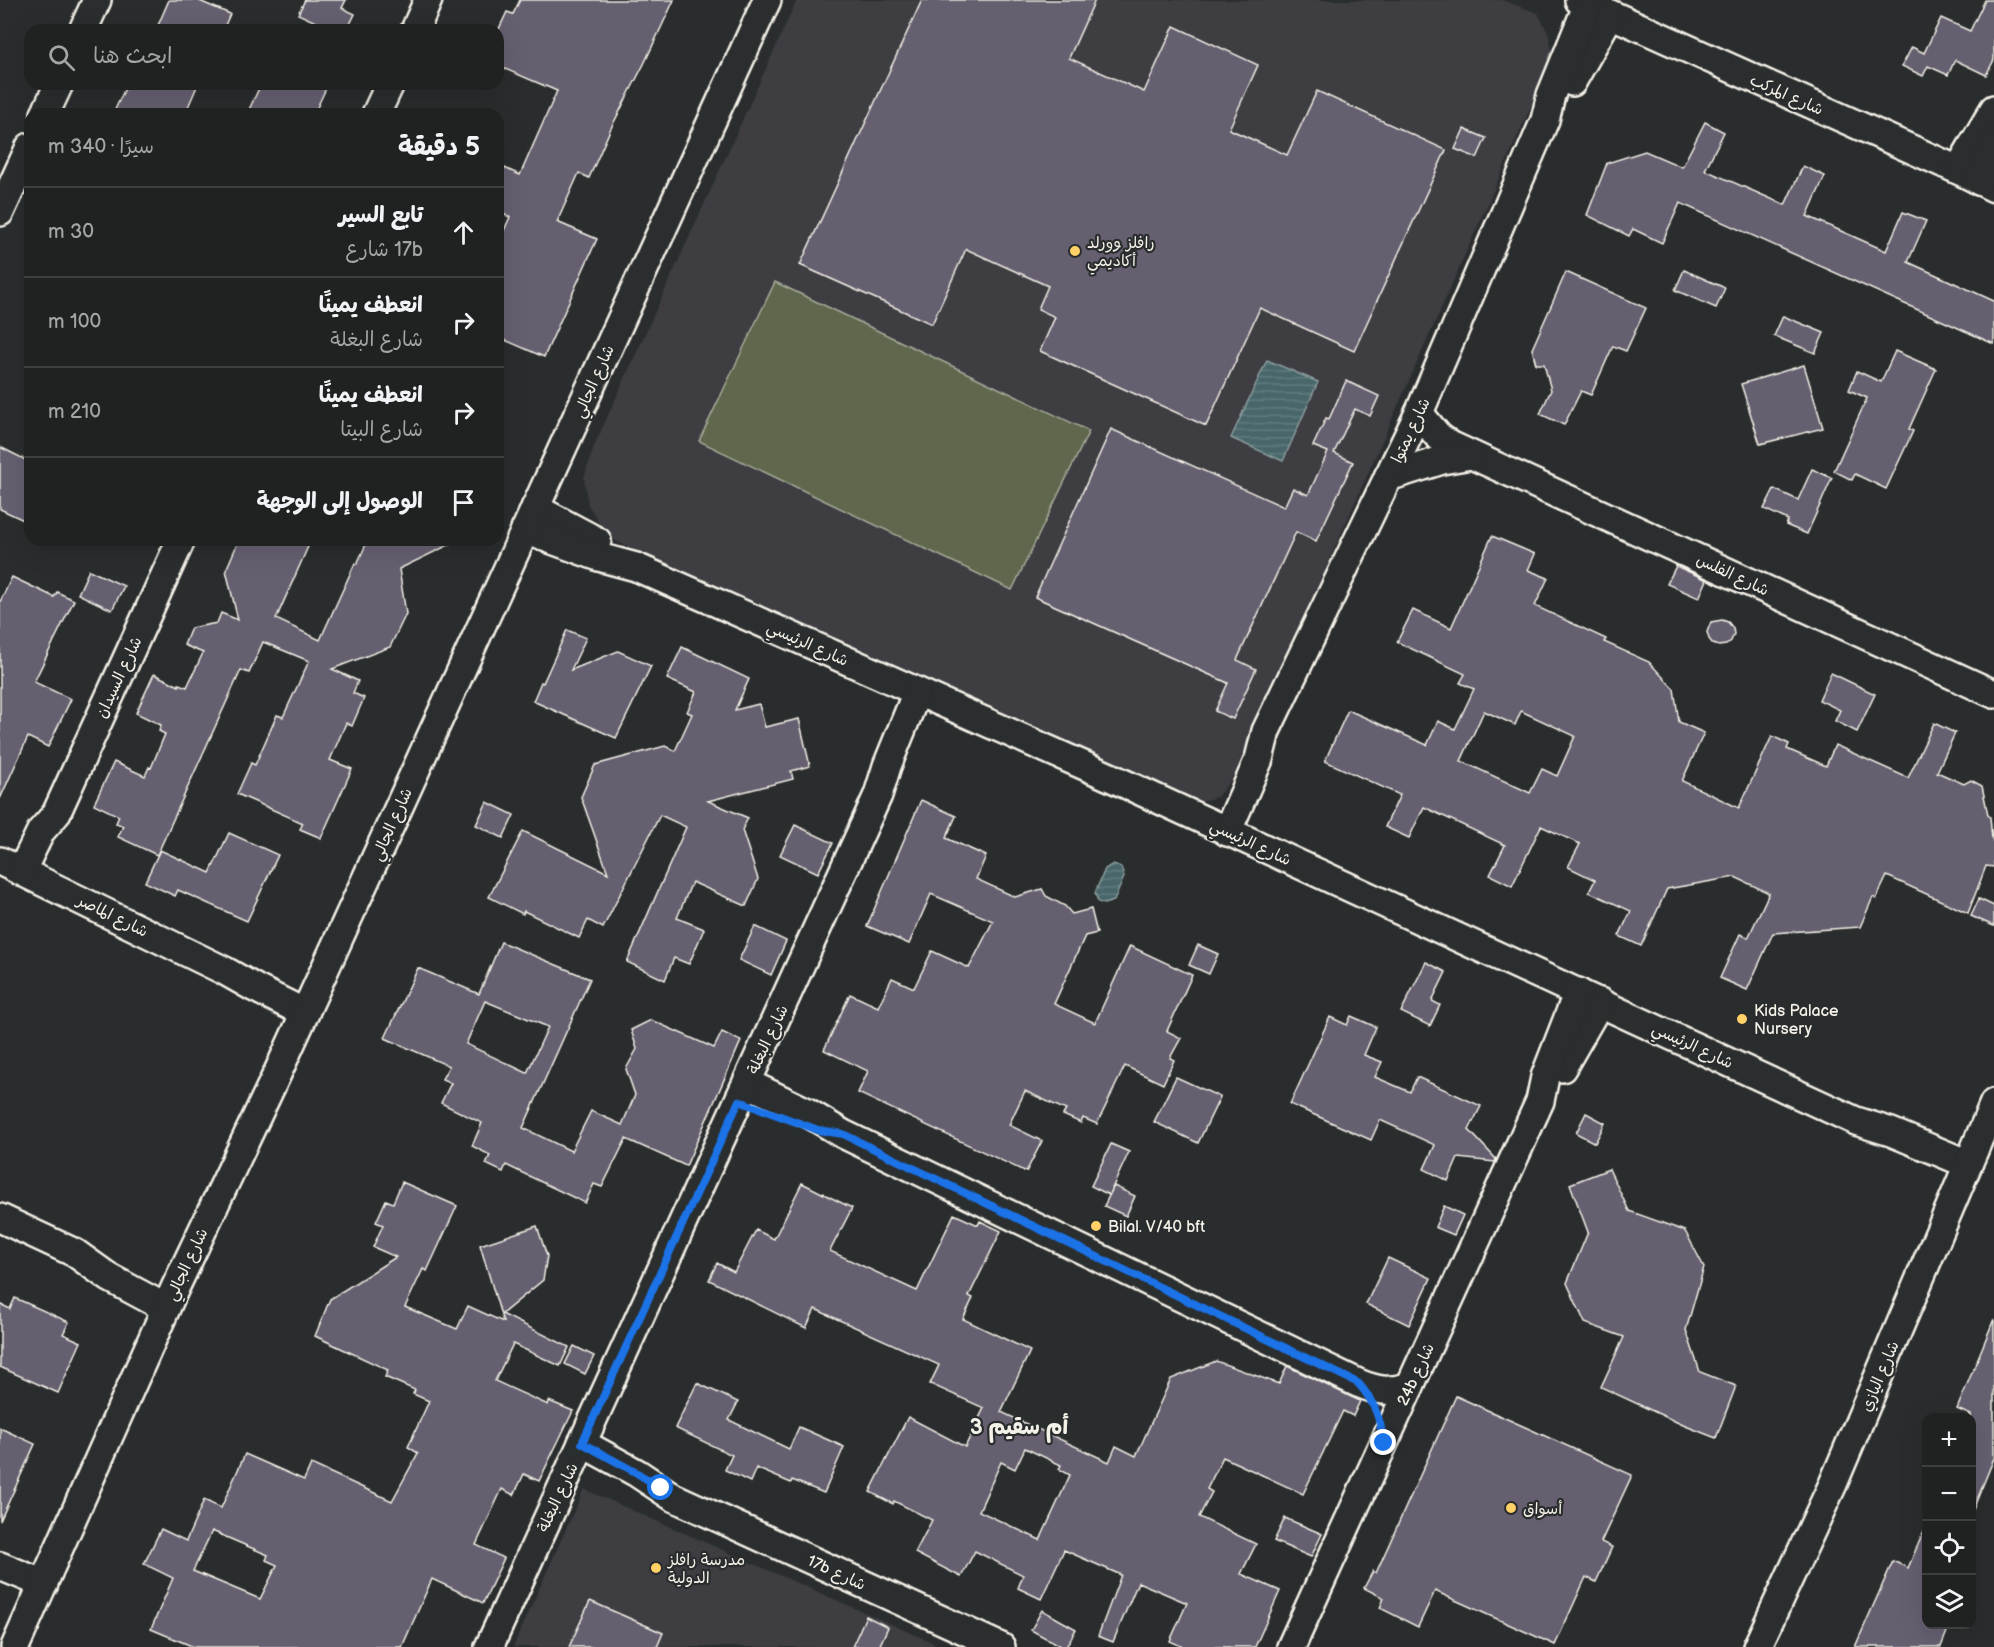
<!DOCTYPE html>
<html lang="ar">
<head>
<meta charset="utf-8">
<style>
  body { margin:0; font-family:"Balsamiq Sans","Playpen Sans Arabic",sans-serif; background:#282a2a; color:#f1f3f6; direction:rtl }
  .controls { position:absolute; right:18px; bottom:18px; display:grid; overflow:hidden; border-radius:12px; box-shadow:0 6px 24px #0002 }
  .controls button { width:54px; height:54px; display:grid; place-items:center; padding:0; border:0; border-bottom:2px solid #3d3f40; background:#202222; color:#f1f3f6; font:30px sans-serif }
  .stop { position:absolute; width:18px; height:18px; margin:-14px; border:4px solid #1a73e8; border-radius:50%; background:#fff }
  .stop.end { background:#1a73e8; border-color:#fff; box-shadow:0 2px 6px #0008 }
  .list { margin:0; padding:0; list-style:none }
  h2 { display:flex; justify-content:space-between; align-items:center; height:78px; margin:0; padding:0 24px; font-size:26px }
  h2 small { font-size:20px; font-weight:400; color:#a2a4a5 }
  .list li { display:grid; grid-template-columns:39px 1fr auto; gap:18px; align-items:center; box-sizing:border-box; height:90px; padding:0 24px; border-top:2px solid #3d3f40 }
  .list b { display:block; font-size:22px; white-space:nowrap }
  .list p { margin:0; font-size:20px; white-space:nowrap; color:#a2a4a5 }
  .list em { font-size:20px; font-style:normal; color:#a2a4a5 }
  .icon { flex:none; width:33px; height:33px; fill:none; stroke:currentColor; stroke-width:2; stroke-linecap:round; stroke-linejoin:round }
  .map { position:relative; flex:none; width:1994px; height:1647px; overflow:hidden; direction:ltr }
  .search { position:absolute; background:#202222; box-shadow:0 6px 24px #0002; left:24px; top:24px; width:480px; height:66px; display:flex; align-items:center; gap:15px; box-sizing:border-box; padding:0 21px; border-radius:18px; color:#a2a4a5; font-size:22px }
  .panel { position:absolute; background:#202222; box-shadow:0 6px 24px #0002; left:24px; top:108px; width:480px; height:438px; border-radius:18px; direction:rtl }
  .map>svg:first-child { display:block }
</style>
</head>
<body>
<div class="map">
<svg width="1994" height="1647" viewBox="0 0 1994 1647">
  <defs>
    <pattern id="water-rules" width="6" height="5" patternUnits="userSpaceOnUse" patternTransform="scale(1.5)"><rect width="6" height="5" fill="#48666b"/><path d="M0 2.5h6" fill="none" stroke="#637c80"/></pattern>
  </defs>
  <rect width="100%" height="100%" fill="#2a2d2e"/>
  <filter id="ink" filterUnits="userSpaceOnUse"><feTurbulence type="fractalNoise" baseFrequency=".0167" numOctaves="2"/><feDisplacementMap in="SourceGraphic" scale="12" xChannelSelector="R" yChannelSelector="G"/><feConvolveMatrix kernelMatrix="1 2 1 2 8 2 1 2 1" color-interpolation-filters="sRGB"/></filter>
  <g filter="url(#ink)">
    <g fill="#3c3c42">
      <polygon points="797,0 1502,0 1538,13 1549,35 1553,57 1232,779 1217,797 1203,801 1185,801 609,538 588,505 584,478 594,446"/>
      <polygon points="584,1489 943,1647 513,1647"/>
    </g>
    <polygon fill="#5e674e" stroke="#a9ac9b" stroke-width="1.5" points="775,282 1089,431 1012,590 699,441"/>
    <g fill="url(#water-rules)" stroke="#8d9e9d" stroke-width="1.5">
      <polygon points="1267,360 1318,382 1283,461 1231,438"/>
      <polygon points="1113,864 1121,867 1124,877 1114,901 1104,904 1098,902 1095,893 1105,869"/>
    </g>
    <g fill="#665f70" stroke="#f4f1e8" stroke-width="1.5" fill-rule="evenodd">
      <polygon points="169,0 197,0 230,14 223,30 156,30"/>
      <polygon points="305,0 346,0 342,8 355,14 347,30 333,30 298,14"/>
      <polygon points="520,0 674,0 644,64 610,130 589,178 579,173 557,222 597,239 544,357 498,337 498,244 510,217 498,212 498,165 520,175 557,91 498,66 498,31 507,12 513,14"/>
      <polygon points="922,0 1095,0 1069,58 1144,92 1174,26 1258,65 1229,129 1287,155 1317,91 1446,150 1354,351 1260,308 1206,426 1040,351 1055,317 1038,309 1048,286 966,249 932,324 800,265"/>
      <polygon points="1985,0 1994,0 1994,60 1986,75 1955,60 1948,75 1928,66 1923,76 1902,66 1912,47 1924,53 1941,18 1970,31"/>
      <polygon points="127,84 198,84 185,114 113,114"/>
      <polygon points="261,84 328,84 314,114 247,114"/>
      <polygon points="1705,122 1724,132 1705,170 1785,205 1803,166 1825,176 1807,216 1886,251 1903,212 1926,221 1908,262 1994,301 1994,344 1680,203 1662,243 1633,229 1629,236 1587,215 1607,163 1645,151 1682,167"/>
      <polygon points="1464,129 1486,138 1477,158 1455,149"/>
      <polygon points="1684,270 1725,288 1716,308 1675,290"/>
      <polygon points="1566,272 1646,308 1626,351 1613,346 1591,395 1581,391 1564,425 1540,414 1551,390 1544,364 1536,364 1532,349"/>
      <polygon points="1783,316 1824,333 1815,353 1774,336"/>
      <polygon points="1895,351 1936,369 1909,429 1913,431 1886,489 1855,474 1852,480 1834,471 1867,398 1849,390 1857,371 1881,382"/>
      <polygon points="1804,365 1823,428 1760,444 1741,384"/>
      <polygon points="1346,381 1379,396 1370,416 1355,409 1334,453 1353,462 1316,541 1296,532 1237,660 1256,669 1233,719 1215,711 1228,683 1035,597 1111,429 1284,507 1293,488 1308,495 1328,452 1313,446 1326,418 1329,419"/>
      <polygon points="0,447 30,462 30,523 0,509"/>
      <polygon points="1812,469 1832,478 1807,534 1786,525 1788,520 1764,509 1774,489 1798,500"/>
      <path d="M 1492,536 L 1535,554 L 1528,570 L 1548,578 L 1535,606 L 1606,639 L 1604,642 L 1649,662 L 1674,689 L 1679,722 L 1704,733 L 1682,781 L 1739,808 L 1772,736 L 1789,744 L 1787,749 L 1826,766 L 1835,745 L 1908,778 L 1934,723 L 1955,733 L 1937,772 L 1964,784 L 1971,780 L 1982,786 L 1988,815 L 1990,817 L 1992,839 L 1994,842 L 1994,867 L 1986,866 L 1968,913 L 1887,876 L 1876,899 L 1873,897 L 1860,927 L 1773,933 L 1747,990 L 1720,978 L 1740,934 L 1748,938 L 1769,893 L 1735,877 L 1667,889 L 1641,946 L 1619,936 L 1631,911 L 1589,892 L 1595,880 L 1568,867 L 1580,844 L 1541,826 L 1512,886 L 1490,875 L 1505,845 L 1424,807 L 1409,838 L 1385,827 L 1400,795 L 1325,761 L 1348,710 L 1427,745 L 1438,721 L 1455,729 L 1474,689 L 1460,683 L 1465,674 L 1397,642 L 1413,610 L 1451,628 ZM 1484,711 L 1515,725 L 1521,711 L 1575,736 L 1557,776 L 1542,769 L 1530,793 L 1461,761 Z"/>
      <polygon points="239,540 311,540 276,619 320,640 355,563 357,564 368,540 459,540 399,569 406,614 390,647 332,669 358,681 353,693 364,698 352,726 346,723 330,760 352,769 321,838 300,829 303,823 237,794 251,763 255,765 277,715 283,717 309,661 263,642 249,673 241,670 157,855 118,837 123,826 116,823 119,816 94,804 114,762 145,776 149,767 151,768 165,734 159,731 161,725 136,713 154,674 179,686 179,684 187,687 203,653 184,645 191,628 217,623 221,613 238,620 226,570"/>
      <polygon points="1676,566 1707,580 1699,598 1667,584"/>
      <polygon points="89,570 124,586 112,610 78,594"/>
      <polygon points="12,577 54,597 57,592 74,600 34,682 71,699 48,747 28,737 0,799 0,602"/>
      <polygon points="1722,620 1728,622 1733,628 1734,634 1731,641 1726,645 1719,646 1713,644 1709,639 1707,632 1711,622"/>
      <polygon points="567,630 586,638 571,670 618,651 651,666 616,738 533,701 541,682 543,683"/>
      <polygon points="682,647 749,679 735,710 759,704 765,727 799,719 810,766 791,771 793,779 708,801 748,818 742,830 758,879 746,906 692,882 677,918 704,929 689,964 674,958 665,980 627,962 686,827 660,815 603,928 588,920 579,938 524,911 523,914 489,897 523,831 608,873 581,797 595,765 665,746 675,751 692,714 687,712 696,692 667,679"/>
      <polygon points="1831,673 1875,694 1857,732 1835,721 1840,710 1819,700"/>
      <polygon points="921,800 956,816 946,838 986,856 976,879 1015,897 1042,889 1046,896 1065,906 1072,914 1091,909 1097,933 1085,936 1054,1004 1095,1023 1130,946 1192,975 1167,1031 1181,1038 1170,1058 1174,1060 1163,1084 1125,1066 1097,1124 1083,1118 1081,1123 1063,1115 1066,1110 1025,1091 1009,1125 1042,1141 1026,1172 858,1093 868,1071 824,1050 850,994 878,1007 892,978 914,988 932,951 969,968 993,921 931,894 909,944 867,926"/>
      <polygon points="487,802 514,815 503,838 476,825"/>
      <polygon points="795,825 833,843 818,873 780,855"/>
      <polygon points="229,833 278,855 247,921 178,890 175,896 145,882 160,850 210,873"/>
      <polygon points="1979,899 1994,906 1994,926 1971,916"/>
      <polygon points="755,926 786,941 771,975 739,960"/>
      <path d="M 501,942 L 590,979 L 523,1128 L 571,1151 L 591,1111 L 622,1125 L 635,1095 L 626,1069 L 637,1049 L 631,1030 L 651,1020 L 714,1048 L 722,1032 L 741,1041 L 686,1166 L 626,1139 L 602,1187 L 594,1184 L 585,1203 L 506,1165 L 503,1172 L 486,1164 L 490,1155 L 472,1146 L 482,1123 L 441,1103 L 451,1083 L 442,1079 L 449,1066 L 385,1038 L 418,968 L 479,994 ZM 485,1001 L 548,1027 L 527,1073 L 466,1044 Z"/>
      <polygon points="1198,945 1218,954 1209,974 1189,965"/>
      <polygon points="1426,962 1446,972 1432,1001 1440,1005 1430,1026 1401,1012"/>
      <polygon points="1351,1016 1376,1027 1364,1055 1382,1062 1375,1077 1410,1092 1417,1077 1481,1106 1469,1130 1496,1159 1495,1162 1458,1158 1448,1181 1424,1169 1435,1145 1380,1120 1371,1140 1290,1104 1330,1017 1347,1025"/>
      <polygon points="1176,1077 1220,1097 1198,1143 1154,1122"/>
      <polygon points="1586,1113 1605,1123 1595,1143 1576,1133"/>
      <polygon points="1111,1144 1129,1152 1109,1195 1091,1186"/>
      <polygon points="1609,1169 1629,1211 1685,1231 1704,1267 1686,1330 1700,1372 1736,1386 1716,1438 1683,1425 1601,1387 1624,1337 1585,1323 1567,1283 1588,1232 1570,1184"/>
      <path d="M 402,1182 L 457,1206 L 427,1271 L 423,1269 L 405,1307 L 457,1329 L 468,1306 L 503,1322 L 480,1245 L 537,1226 L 547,1256 L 543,1280 L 502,1314 L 569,1347 L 560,1366 L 513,1344 L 495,1381 L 548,1405 L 549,1401 L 573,1411 L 539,1481 L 524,1474 L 514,1495 L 502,1489 L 476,1545 L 504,1558 L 483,1603 L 432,1579 L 402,1647 L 194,1647 L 151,1629 L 173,1578 L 144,1564 L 161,1529 L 186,1541 L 204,1500 L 221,1508 L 245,1454 L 304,1480 L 311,1464 L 392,1501 L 418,1453 L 408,1447 L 429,1401 L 413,1394 L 415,1390 L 385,1377 L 388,1370 L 315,1336 L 330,1299 L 396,1257 L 373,1247 L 383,1225 L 376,1222 L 386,1200 L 393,1203 ZM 212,1531 L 268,1555 L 266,1560 L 277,1565 L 260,1599 L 193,1571 Z"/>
      <path d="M 802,1183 L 852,1208 L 830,1251 L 917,1291 L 954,1214 L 978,1225 L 980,1221 L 1001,1231 L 969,1296 L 973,1298 L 963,1319 L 1030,1351 L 1001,1412 L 1109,1462 L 1116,1446 L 1136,1456 L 1171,1379 L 1216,1361 L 1279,1384 L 1287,1366 L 1360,1401 L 1353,1416 L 1343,1411 L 1303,1494 L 1223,1457 L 1207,1489 L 1212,1492 L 1199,1517 L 1256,1544 L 1241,1574 L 1280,1591 L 1255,1647 L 1183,1647 L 1170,1641 L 1187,1603 L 1138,1582 L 1113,1642 L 1098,1636 L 1121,1575 L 1064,1550 L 1041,1599 L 1018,1588 L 1023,1575 L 975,1551 L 961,1577 L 915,1553 L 932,1520 L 894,1501 L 893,1504 L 870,1492 L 908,1417 L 965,1447 L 984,1408 L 930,1384 L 939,1365 L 815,1309 L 806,1328 L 709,1280 L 717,1263 L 734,1272 L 756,1230 L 774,1239 ZM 1025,1448 L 1061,1465 L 1059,1469 L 1070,1475 L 1040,1540 L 979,1511 L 1001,1462 L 1015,1469 Z"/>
      <polygon points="1114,1186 1135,1196 1126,1216 1104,1206"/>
      <polygon points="1444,1206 1463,1215 1454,1235 1435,1227"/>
      <polygon points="1388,1258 1431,1278 1409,1325 1366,1304"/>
      <polygon points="15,1298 69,1322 63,1334 81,1342 58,1393 0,1367 0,1304 10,1309"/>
      <polygon points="1994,1319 1994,1458 1972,1512 1971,1415 1957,1409"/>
      <polygon points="574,1346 594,1356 585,1374 565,1364"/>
      <polygon points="697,1383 738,1402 729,1420 789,1449 799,1427 844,1447 824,1493 792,1480 791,1483 756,1468 750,1482 725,1470 732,1455 675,1428"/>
      <polygon points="1456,1396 1632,1475 1601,1542 1612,1547 1596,1582 1586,1577 1555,1645 1435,1591 1418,1627 1380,1608 1384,1598 1364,1588 1373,1571 1376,1573"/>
      <polygon points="0,1428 35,1444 0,1521"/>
      <polygon points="1285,1518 1322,1534 1311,1557 1274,1541"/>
      <polygon points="1926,1526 1926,1624 1950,1624 1941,1647 1855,1647 1893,1561 1908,1568"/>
      <polygon points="590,1601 663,1633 657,1647 569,1647"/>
      <polygon points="1042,1610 1076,1629 1066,1647 1062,1647 1031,1630"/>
      <polygon points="866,1616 888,1627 879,1647 852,1647"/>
    </g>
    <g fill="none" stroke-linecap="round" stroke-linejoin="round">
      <g stroke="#f4f1e8" stroke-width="32">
        <g id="minor">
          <polyline points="1579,0 1958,170 1994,188"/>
          <polyline points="83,30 97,0"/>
          <polyline points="415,30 428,0"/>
          <polyline points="1572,82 1610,15"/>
          <polyline points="45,114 59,84"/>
          <polyline points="376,114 390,84"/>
          <polyline points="1958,170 1994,109"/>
          <polyline points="1979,181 1994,143"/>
          <polyline points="0,212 30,147"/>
          <polyline points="1419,413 1438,436 1450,445 1994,694"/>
          <polyline points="1388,477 1442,460 1471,455"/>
          <polyline points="535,508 597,541"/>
          <polyline points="525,530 599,557 636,567 1110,777 1856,1121 1891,1132 1968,1164"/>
          <polyline points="1227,832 1259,759 1266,731 1419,413 1545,120 1551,95 1588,4"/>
          <polyline points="0,861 225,971 255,988 305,1013"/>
          <polyline points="22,870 41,831 56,814 181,540"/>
          <polyline points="1562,1068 1600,1002"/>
          <path d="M 747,1083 L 807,1112 L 843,1134 L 1358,1383 C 1377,1391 1391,1393 1410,1386"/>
          <polyline points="0,1218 75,1253 110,1278 166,1308"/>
          <polyline points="582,1443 637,1473 673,1497 1001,1647"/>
          <polyline points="0,1566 44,1584"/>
          <polyline points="15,1647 175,1288 277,1074 767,0"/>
          <polyline points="489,1647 878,795 887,766 917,692"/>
          <polyline points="1291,1647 1540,1101 1545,1077 1578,992"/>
          <polyline points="1757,1647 1833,1484 1994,1103"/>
        </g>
      </g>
      <use href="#minor" stroke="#2a2d2e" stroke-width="27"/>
    </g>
  </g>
  <g fill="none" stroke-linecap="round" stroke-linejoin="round" filter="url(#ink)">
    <path stroke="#1a73e8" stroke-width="8" d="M 661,1488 L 637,1473 L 582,1443 L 739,1101 L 818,1130 L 843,1134 L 1358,1383 C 1375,1402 1380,1419 1384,1443"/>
  </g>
  <g fill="#ffd166" stroke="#2a2d2e" stroke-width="2">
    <circle cx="1075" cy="251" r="6"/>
    <circle cx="1742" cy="1019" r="6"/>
    <circle cx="1096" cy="1226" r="6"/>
    <circle cx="1511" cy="1508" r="6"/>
    <circle cx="656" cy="1568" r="6"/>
  </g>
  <g text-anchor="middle" stroke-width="4.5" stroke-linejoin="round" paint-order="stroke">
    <g font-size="16" fill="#f4f1e8" stroke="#2a2d2e">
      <text transform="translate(1787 94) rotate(24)" y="6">شارع المركب</text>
      <text transform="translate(593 381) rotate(-66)" y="6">شارع الجالي</text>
      <text transform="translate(1410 430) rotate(-65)" y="6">شارع يمتوا</text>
      <text transform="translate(1733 574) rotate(25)" y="6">شارع الفلس</text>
      <text transform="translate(808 643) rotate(24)" y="6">شارع الرئيسي</text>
      <text transform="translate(118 677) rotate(-65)" y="6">شارع السيدان</text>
      <text transform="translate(391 824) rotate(-66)" y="6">شارع الجالي</text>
      <text transform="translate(1251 842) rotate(25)" y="6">شارع الرئيسي</text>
      <text transform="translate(113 915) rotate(26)" y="6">شارع الماصر</text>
      <text transform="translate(767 1039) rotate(-65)" y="6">شارع البغلة</text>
      <text transform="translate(1693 1045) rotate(25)" y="6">شارع الرئيسي</text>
      <text transform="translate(186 1264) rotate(-65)" y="6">شارع الجالي</text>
      <text transform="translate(1415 1374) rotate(-65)" y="6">24b شارع</text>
      <text transform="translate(1879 1376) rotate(-67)" y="6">شارع اليازي</text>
      <text transform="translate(557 1497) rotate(-65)" y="6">شارع البغلة</text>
      <text transform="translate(837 1572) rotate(25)" y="6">17b شارع</text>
    </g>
    <g font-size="16" fill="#f4f1e8" stroke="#2a2d2e" text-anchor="start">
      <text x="1087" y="248">رافلز وورلد<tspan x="1087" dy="18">أكاديمي</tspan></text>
      <text x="1754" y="1016">Kids Palace<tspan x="1754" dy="18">Nursery</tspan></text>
      <text x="1108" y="1232">Bilal. V/40 bft</text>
      <text x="1523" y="1514">أسواق</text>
      <text x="668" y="1565">مدرسة رافلز<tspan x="668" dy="18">الدولية</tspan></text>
    </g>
    <g font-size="22" font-weight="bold" fill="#f4f1e8" stroke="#2a2d2e">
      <text x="1019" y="1434">أم سقيم 3</text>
    </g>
  </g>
</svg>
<div class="controls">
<button>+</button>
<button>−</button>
<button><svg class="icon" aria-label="locate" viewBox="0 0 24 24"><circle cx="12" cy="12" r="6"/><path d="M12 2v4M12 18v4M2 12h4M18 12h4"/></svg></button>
<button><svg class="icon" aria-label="layers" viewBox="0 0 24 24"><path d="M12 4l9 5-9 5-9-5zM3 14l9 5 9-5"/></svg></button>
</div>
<div class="stop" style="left:661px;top:1488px"></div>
<div class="stop end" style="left:1384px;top:1443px"></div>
<div class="search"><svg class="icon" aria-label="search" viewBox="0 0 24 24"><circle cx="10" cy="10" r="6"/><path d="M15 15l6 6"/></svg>ابحث هنا</div>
<section class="panel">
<h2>5 دقيقة<small>سيرًا · 340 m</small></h2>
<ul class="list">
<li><svg class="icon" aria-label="ahead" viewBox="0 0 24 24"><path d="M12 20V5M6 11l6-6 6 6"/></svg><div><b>تابع السير</b><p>17b شارع</p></div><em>30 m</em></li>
<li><svg class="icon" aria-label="right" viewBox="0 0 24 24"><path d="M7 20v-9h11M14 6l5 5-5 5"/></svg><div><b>انعطف يمينًا</b><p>شارع البغلة</p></div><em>100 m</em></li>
<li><svg class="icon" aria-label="right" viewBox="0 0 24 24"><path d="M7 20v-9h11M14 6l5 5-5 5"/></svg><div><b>انعطف يمينًا</b><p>شارع البيتا</p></div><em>210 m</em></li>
<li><svg class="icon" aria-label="arrive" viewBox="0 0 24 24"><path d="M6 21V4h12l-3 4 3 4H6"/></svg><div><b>الوصول إلى الوجهة</b></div></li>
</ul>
</section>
</div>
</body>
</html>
